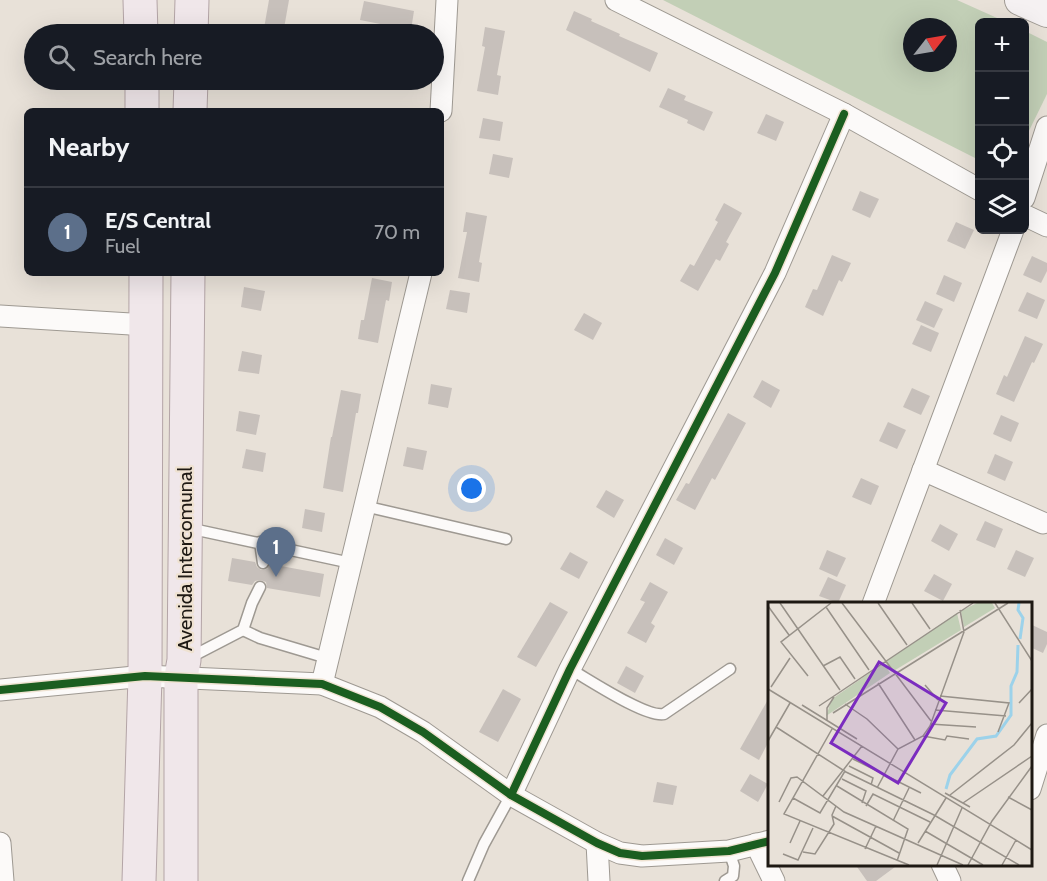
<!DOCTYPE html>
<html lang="en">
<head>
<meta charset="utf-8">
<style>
  body { margin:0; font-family:Cabin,sans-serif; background:#20242c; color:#f1f3f6 }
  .controls { position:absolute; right:18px; top:18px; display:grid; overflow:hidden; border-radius:9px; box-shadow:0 6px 24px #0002 }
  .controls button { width:54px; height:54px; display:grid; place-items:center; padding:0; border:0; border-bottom:2px solid #363941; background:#171b24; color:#f1f3f6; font:30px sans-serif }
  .compass { position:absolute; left:903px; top:18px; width:54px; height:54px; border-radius:50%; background:#171b24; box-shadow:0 6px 24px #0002; rotate:59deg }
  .you { position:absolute; left:472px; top:489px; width:21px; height:21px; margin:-15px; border:4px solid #fff; border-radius:50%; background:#1a73e8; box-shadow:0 0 0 9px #1a73e833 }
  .badge { display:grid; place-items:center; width:39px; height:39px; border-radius:50%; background:#b2b0af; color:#fff; font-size:20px; font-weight:700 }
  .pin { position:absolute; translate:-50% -50px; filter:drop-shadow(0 2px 3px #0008) }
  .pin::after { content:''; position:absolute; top:32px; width:21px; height:18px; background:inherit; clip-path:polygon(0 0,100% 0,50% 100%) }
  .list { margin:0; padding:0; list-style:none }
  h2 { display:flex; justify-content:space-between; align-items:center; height:78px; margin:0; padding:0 24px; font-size:26px }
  h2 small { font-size:20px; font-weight:400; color:#9ea1a6 }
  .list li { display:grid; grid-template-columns:39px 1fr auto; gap:18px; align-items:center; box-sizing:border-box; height:90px; padding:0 24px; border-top:2px solid #363941 }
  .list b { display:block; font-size:22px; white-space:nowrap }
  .list p { margin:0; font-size:20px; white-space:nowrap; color:#9ea1a6 }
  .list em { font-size:20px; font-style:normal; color:#9ea1a6 }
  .icon { flex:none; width:33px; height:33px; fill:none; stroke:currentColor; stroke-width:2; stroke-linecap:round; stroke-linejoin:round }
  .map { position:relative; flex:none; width:1047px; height:881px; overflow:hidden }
  .search { position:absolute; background:#171b24; box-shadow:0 6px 24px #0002; left:24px; top:24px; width:420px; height:66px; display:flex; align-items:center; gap:15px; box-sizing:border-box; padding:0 21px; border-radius:33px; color:#9ea1a6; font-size:22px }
  .panel { position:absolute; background:#171b24; box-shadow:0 6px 24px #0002; left:24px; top:108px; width:420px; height:168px; border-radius:9px }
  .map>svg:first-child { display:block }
</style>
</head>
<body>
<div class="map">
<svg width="1047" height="881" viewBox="0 0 1047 881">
  <rect width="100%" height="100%" fill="#e8e1d8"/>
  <g fill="#c2cfb6" fill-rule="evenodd">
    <path d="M 663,0 L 957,0 L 1006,22 L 980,22 L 979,160 ZM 912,27 L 948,27 L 948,63 L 912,63 Z"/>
    <polygon points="1025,31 1047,42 1047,94 1025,139"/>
  </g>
  <g fill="#c7c0bb">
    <polygon points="269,0 289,0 283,34 263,34"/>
    <polygon points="364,1 414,11 411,30 360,20"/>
    <polygon points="574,11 592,19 591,21 620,34 619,36 658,53 650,72 566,30"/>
    <polygon points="485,27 505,31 497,75 501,76 498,95 477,91 485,47 482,46"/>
    <polygon points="668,88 686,96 684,100 713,112 704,131 687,123 688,120 659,107"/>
    <polygon points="766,114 784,122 776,141 757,133"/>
    <polygon points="483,118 503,122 500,141 479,138"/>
    <polygon points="493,154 513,158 509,178 489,174"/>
    <polygon points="860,191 879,199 870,218 852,210"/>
    <polygon points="724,203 742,213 726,242 729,244 720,261 716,259 698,291 680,281 690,264 694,266 718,222 715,220"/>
    <polygon points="466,212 487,216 479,262 482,263 479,282 458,278 467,232 463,232"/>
    <polygon points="956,222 974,230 965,249 947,241"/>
    <polygon points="832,255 851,263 842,282 839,280 823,316 805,307 813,289 817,290"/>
    <polygon points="1032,256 1047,263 1047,271 1041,283 1023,275"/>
    <polygon points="944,275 962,283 954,302 936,294"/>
    <polygon points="372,278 392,282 389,301 386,300 378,343 358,339 361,320 364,320"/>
    <polygon points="244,287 265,291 261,311 241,307"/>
    <polygon points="450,290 470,293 467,313 446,309"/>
    <polygon points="1027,292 1045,300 1037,319 1018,311"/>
    <polygon points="925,301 943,309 934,328 916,320"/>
    <polygon points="584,313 602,323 593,340 574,330"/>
    <polygon points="921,325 939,333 931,352 912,344"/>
    <polygon points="1025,336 1043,344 1034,363 1032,362 1014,402 996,394 1004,375 1007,377"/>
    <polygon points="242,351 262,355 259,374 238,371"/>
    <polygon points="762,380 780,390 771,408 753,397"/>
    <polygon points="431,384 452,388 448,408 428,404"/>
    <polygon points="912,388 930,396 921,415 903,407"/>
    <polygon points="341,390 361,394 358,413 356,413 343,492 323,488 331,437 332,437"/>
    <polygon points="239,411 260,415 256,435 236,431"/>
    <polygon points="728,413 746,423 715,480 712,478 695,510 676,500 686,483 689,484"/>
    <polygon points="1001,415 1019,423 1011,442 993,434"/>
    <polygon points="888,422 906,430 897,449 879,441"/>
    <polygon points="407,447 427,451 423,470 403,466"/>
    <polygon points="246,449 266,453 263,472 242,468"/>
    <polygon points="995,454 1013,462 1005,481 987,473"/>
    <polygon points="861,478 879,486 871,505 852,497"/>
    <polygon points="606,490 624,500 614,518 596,507"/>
    <polygon points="305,509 325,513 322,532 302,528"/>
    <polygon points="985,521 1003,529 995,548 976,540"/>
    <polygon points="940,524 958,534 949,551 931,541"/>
    <polygon points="665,538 683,548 674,565 656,555"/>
    <polygon points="827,550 846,558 837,577 819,569"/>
    <polygon points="1016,550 1034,558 1025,577 1007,569"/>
    <polygon points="570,552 588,562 579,579 560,569"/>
    <polygon points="232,558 255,562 257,567 261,570 267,569 270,564 324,574 320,597 267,588 266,582 260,580 255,581 252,585 228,581"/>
    <polygon points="934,574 952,584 943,601 924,591"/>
    <polygon points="828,577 846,585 838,603 819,596"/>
    <polygon points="650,582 668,592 651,623 655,626 646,643 627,633 645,602 640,600"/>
    <polygon points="550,602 568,612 536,667 517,657"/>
    <polygon points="1030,624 1047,632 1047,644 1043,653 1030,647"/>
    <polygon points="626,666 644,676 635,693 617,683"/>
    <polygon points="503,689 521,699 498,742 479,732"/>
    <polygon points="770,696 770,739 759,760 740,749"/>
    <polygon points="750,774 768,784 758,802 740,791"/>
    <polygon points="657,782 677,786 673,805 653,802"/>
    <polygon points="855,864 899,864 876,881 867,881"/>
  </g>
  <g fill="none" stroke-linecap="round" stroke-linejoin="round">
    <g stroke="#9e9992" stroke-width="13">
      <g id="lane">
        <polyline points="364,506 506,539"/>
        <polyline points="188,528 351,563"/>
        <polyline points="260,542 263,563"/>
        <polyline points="243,630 260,638 327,658"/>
        <polyline points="189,658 243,630 252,603 260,587"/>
        <path d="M 570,669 C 588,679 646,718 664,714 L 730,669"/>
        <polyline points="468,881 484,844 511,795"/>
        <polyline points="725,881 733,876 734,866 729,851"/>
      </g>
    </g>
    <g stroke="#9e9992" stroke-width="23">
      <g id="street">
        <polyline points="616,0 844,114 980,190"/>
        <polyline points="441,111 447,0"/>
        <polyline points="1024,198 1047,127"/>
        <polyline points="1024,215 1047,226"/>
        <polyline points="0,316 147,325"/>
        <polyline points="923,470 1043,523"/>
        <polyline points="873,604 1013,230"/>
        <polyline points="322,684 421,273"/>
        <polyline points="0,690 145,676 322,684 380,707 423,732 511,795 597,843 620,853 642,856 729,851 770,841"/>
        <polyline points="1030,789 1047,735"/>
        <polyline points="511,795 570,669 775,273 844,114"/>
        <polyline points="0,843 3,881"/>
        <polyline points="597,843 599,881"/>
        <polyline points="756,844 774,881"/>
        <polyline points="942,864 950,881"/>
      </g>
    </g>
    <g stroke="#9e9992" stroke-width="32">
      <polyline id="secondary" points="1020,0 1047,12"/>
    </g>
    <g stroke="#b3a4a6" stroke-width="35">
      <g id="primary">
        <polyline points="140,0 141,34"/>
        <polyline points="191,34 192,0"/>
        <polyline points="142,80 142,111"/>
        <polyline points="190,111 191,80"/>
        <polyline points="139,881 145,676 146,273"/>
        <polyline points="181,881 181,677 184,660 188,273"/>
      </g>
    </g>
    <use href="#lane" stroke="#fcfaf9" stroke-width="10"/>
    <use href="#street" stroke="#fcfaf9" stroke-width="21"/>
    <use href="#secondary" stroke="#f5f1f2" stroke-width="30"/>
    <use href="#primary" stroke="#f0e7ea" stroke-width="33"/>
    <g stroke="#efe2d1" stroke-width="11">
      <g id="cycleway">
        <polyline points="0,690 145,676 322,684 380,707 423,732 511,795 597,843 620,853 642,856 729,851 770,841"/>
        <polyline points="511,795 570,669 775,273 844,114"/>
      </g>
    </g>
    <use href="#cycleway" stroke="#1b5e20" stroke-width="8"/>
  </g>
  <g text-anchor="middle" stroke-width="4.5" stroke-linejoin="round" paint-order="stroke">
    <g font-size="20" fill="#1e1913" stroke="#efe2d1">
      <text transform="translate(185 559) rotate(-90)" y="7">Avenida Intercomunal</text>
    </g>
  </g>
  <g transform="translate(768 602)">
    <rect width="264" height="264" fill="#e8e1d8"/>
    <path d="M 209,1 L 224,1 L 227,6 L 196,25 L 193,9 ZM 189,11 L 193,28 L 124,70 L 117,60 ZM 116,61 L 122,71 L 58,114 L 64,97 Z" fill="#c2cfb6"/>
    <path fill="none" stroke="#9cd2ea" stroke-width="3" d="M 251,1 L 250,8 L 255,16 L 252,37M 178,187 L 182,173 L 209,137 L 228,134 L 243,113 L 243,84 L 249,70 L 250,43"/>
    <path fill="none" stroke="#979189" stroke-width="1.5" d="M 12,1 L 72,88M 74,1 L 163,119M 110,1 L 139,43M 144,1 L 162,27M 227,1 L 264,59M 0,4 L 21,33M 58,5 L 101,68M 55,64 L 72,55 L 87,77M 40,74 L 13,40 L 63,1M 110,81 L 147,138M 157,83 L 170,98M 3,85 L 22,56M 0,87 L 264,248M 172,94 L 241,101 L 230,130M 251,101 L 264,87M 77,102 L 99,117 L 130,147M 34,103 L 89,137M 51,104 L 205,1M 167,108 L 238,114M 65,111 L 240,1M 59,118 L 59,106 L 66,95M 162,122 L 208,125M 8,125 L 78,170 L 166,213 L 251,263M 64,127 L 16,212 L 141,263M 155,134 L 177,138 L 179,134 L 201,137M 0,139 L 22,101M 85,157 L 153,191M 81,164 L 105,176 L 103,183M 74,177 L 98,189 L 94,201M 69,184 L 140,227 L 129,259M 109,186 L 130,147 L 155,134 L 162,124 L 196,30 L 192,8M 177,191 L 202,205M 182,193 L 246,143 L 264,121M 55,194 L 94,144M 240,195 L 264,208M 25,196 L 52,211 L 77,169M 11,200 L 23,176 L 29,175 L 76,210 L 195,263M 195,201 L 264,154M 98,204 L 105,192 L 162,220M 64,214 L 131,251M 125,219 L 141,186M 157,229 L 215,263M 22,241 L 32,219M 150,241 L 178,196M 97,247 L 108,224M 35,250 L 47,252 L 66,222 L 64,213 L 68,204M 15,252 L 30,258 L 45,226M 169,263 L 194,206M 200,263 L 224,219 L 264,164M 234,263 L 248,238"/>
    <path fill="#7b2cbf" fill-opacity="0.15" stroke="#7b2cbf" stroke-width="3" d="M 111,60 L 178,101 L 130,181 L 63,141 Z"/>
    <rect width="264" height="264" fill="none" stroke="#1e1913" stroke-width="3"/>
  </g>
</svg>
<div class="controls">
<button>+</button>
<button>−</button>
<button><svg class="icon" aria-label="locate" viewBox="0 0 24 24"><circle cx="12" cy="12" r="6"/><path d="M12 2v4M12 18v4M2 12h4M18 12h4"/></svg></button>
<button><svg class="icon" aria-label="layers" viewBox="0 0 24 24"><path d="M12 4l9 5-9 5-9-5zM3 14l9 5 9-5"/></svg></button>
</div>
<svg class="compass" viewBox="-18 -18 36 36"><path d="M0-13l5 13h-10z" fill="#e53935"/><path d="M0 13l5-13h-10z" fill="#9ea1a6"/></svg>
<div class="you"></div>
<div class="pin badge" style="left:276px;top:577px;background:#5c6f8a">1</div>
<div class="search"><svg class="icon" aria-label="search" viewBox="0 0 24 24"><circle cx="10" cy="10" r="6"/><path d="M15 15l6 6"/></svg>Search here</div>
<section class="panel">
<h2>Nearby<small></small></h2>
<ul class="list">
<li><span class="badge" style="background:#5c6f8a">1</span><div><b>E/S Central</b><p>Fuel</p></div><em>70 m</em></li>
</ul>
</section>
</div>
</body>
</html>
